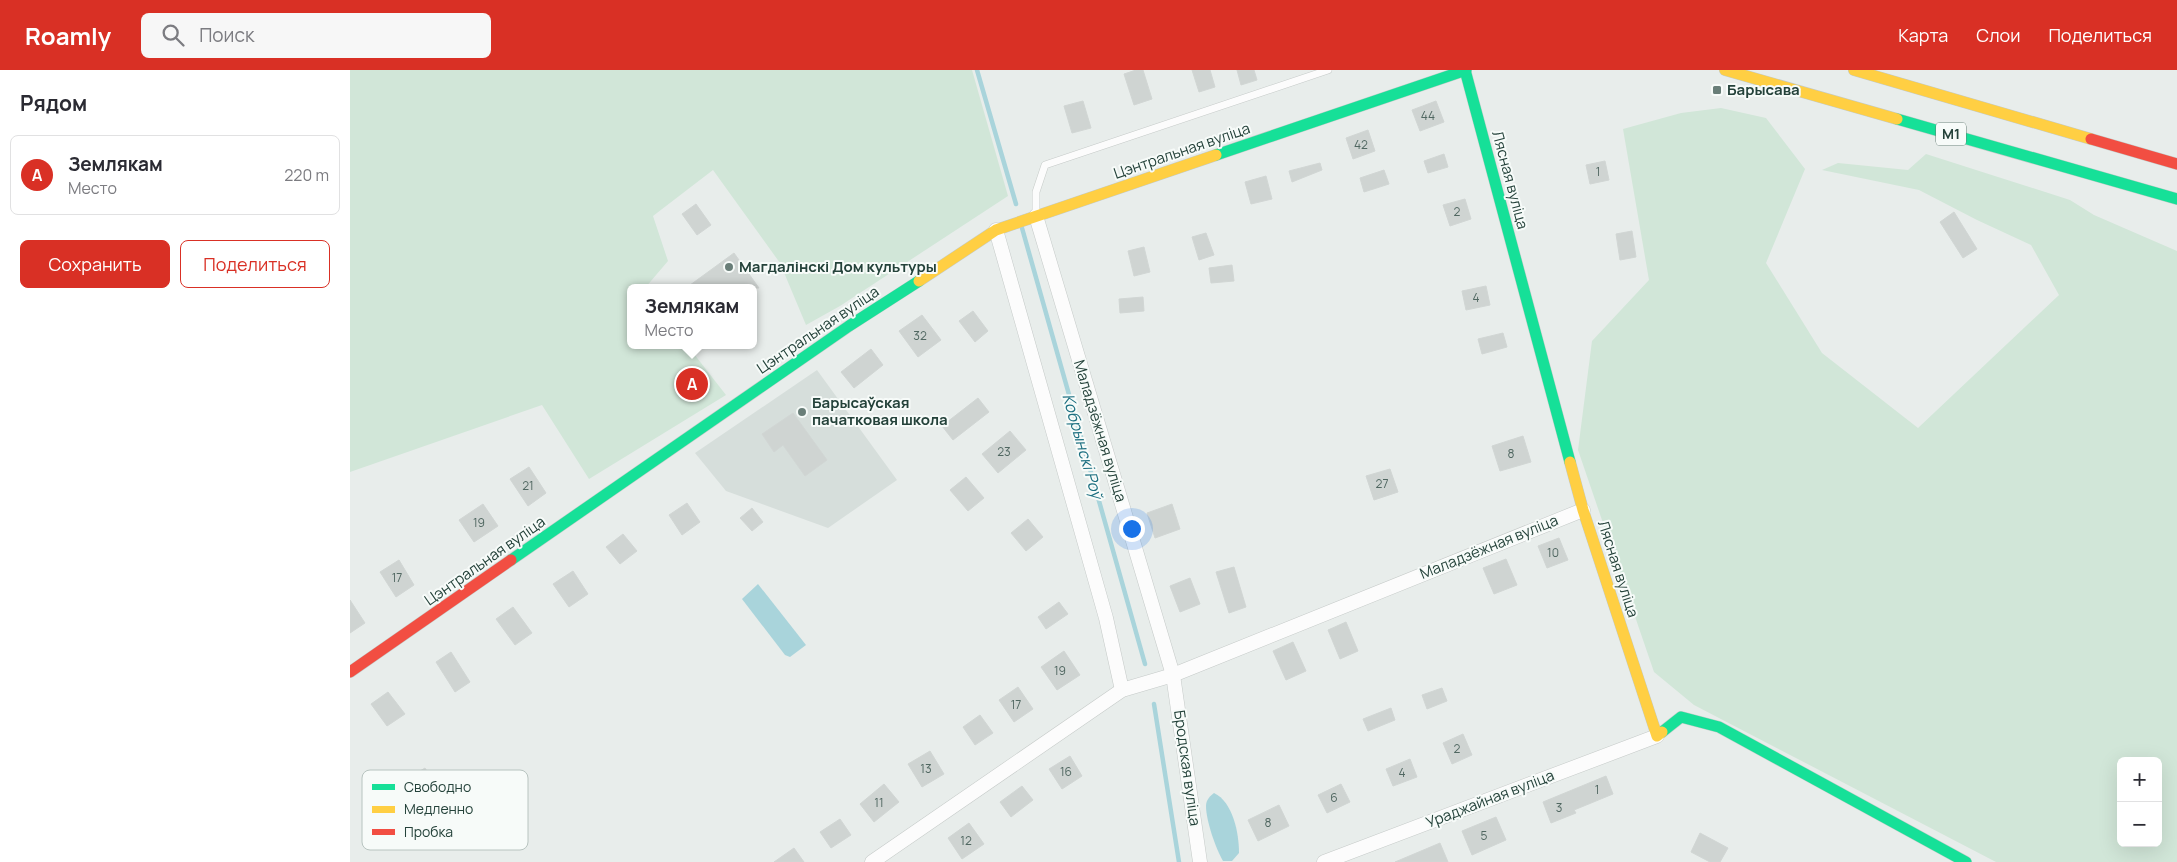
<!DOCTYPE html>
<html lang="ru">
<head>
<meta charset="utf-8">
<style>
  body { margin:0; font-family:Manrope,sans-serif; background:#f7f7f7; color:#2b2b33 }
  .controls { position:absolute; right:15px; bottom:15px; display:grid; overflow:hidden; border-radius:8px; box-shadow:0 5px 20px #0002 }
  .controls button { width:45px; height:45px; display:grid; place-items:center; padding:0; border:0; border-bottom:1px solid #e1e1e2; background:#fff; color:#2b2b33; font:25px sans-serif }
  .you { position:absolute; left:781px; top:458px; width:18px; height:18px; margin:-12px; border:4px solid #fff; border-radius:50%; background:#1a73e8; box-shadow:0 0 0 8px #1a73e833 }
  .badge { display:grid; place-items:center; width:32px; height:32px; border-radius:50%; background:#d93025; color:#fff; font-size:16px; font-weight:700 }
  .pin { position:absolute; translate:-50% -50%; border:2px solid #fff; box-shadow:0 1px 5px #0006 }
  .popup { position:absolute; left:277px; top:214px; width:130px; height:65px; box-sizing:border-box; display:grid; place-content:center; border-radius:8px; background:#fff; filter:drop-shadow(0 1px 4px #0005); font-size:16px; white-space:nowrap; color:#7c7c81 }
  .popup b { font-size:19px; color:#2b2b33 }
  .popup::after { content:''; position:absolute; left:50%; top:100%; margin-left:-10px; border:10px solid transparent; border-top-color:#fff }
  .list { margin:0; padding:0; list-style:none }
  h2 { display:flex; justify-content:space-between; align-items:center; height:65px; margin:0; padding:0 20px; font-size:21px }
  h2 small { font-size:16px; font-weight:400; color:#7c7c81 }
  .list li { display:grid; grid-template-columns:32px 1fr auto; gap:15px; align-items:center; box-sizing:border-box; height:80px; margin:0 10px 10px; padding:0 10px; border:1px solid #e1e1e2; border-radius:8px }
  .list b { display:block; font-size:19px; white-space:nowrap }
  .list p { margin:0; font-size:16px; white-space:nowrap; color:#7c7c81 }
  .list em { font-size:16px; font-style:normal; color:#7c7c81 }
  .actions { display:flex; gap:10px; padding:15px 20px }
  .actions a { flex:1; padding:11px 0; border:1px solid #d93025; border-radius:8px; text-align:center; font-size:18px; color:#d93025 }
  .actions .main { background:#d93025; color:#fff }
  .icon { flex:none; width:28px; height:28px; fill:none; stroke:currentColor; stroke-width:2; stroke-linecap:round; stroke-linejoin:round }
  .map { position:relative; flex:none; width:1827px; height:792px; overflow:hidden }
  header { display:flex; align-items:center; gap:30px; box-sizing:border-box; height:70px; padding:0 25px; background:#d93025; color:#fff }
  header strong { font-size:24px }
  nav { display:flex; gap:28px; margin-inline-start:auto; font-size:18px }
  .search { width:350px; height:45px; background:#f7f7f7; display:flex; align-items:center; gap:12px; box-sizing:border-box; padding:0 18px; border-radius:8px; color:#7c7c81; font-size:19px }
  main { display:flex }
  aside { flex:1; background:#fff }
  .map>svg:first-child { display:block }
</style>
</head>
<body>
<header>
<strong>Roamly</strong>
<div class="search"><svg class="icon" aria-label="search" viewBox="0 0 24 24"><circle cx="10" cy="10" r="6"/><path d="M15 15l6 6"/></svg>Поиск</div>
<nav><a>Карта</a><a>Слои</a><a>Поделиться</a></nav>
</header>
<main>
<aside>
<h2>Рядом<small></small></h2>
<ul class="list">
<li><span class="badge">A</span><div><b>Землякам</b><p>Место</p></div><em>220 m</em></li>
</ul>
<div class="actions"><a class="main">Сохранить</a><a>Поделиться</a></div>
</aside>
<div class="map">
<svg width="1827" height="792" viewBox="0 0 1827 792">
  <rect width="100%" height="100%" fill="#e8edeb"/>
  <polygon fill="#d6dedb" points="467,300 547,410 478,458 376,421 345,383"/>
  <g fill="#d1e6d8" fill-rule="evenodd">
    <polygon points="0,0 622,0 658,126 490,236 456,255 430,193 363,100 303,146 318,191 295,218 281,218 281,275 337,275 376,325 239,409 192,335 0,402"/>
    <path d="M 1371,38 L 1416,48 L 1455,99 L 1416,193 L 1472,283 L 1568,358 L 1709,225 L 1681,175 L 1627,150 L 1569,120 L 1472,100 L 1488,93 L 1558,100 L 1576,84 L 1720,130 L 1744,145 L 1827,181 L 1827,792 L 1646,792 L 1344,635 L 1304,602 L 1228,380 L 1242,271 L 1299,210 L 1273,59 L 1331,43 ZM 1771,691 L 1808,691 L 1808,773 L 1771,773 Z"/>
  </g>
  <g fill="#a9d4db">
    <polygon points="408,514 456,575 440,587 435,585 392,529"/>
    <path d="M 864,723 C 883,732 889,763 889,783 L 882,791 L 873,791 C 866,779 856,751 856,736 C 856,730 860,726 864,723 Z"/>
  </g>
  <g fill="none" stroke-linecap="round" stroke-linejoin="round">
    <g stroke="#a9d4db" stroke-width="4.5">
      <polyline points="627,0 666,134"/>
      <polyline points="672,158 795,594"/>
      <polyline points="804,634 829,792"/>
    </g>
  </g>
  <g fill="#cfd4d2" stroke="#d1d6d4">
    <polygon points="786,0 793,0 802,29 784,35 774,4"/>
    <polygon points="842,0 860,0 865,17 849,22"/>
    <polygon points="887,0 904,0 907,10 891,15"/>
    <polygon points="733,31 741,58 722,63 714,36"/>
    <polygon points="1086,31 1094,52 1070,61 1062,40"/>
    <polygon points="1018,60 1025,81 1003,89 996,68"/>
    <polygon points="1094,84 1098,97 1078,103 1074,91"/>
    <polygon points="1255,91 1259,110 1240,114 1236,95"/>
    <polygon points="970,93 972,100 942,112 939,101"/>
    <polygon points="1034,100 1039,114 1014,122 1010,108"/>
    <polygon points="916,106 922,129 901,134 895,112"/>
    <polygon points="1115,129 1121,149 1100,156 1093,135"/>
    <polygon points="346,134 361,155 347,165 332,144"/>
    <polygon points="1604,142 1627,179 1613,188 1590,152"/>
    <polygon points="1282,161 1286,187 1270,190 1266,164"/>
    <polygon points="856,163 864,185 849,190 842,167"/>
    <polygon points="794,177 800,202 784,206 778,181"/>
    <polygon points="384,183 409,218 336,218"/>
    <polygon points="882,195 884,211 861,213 859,198"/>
    <polygon points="1136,216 1140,235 1116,240 1112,221"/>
    <polygon points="793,227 794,241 770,243 769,229"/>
    <polygon points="623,241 638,261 625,272 609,251"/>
    <polygon points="572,245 591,270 568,287 549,261"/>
    <polygon points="1153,263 1157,277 1132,284 1128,269"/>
    <polygon points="521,279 533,295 504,318 491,302"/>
    <polygon points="628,328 639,342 603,370 592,356"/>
    <polygon points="443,343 477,390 455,406 433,375 424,382 412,364"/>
    <polygon points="660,361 676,380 648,403 632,384"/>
    <polygon points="1173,366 1181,392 1150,401 1142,376"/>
    <polygon points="179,397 196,423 178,436 160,409"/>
    <polygon points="1040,399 1048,422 1024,430 1016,406"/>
    <polygon points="616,407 634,428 618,441 600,420"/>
    <polygon points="337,433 350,452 332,465 319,445"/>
    <polygon points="133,434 148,456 124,472 109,450"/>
    <polygon points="822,434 830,459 805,468 797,443"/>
    <polygon points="402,438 413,452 402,461 390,448"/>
    <polygon points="678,449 693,467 676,481 661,463"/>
    <polygon points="273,464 287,481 270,494 256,477"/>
    <polygon points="1209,468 1218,490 1197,498 1188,476"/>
    <polygon points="1156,489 1167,515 1144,524 1133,498"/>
    <polygon points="49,490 64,515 46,527 30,502"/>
    <polygon points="884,497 896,537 879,543 866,502"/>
    <polygon points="223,501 238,524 219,537 203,514"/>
    <polygon points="840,508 850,534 830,542 820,516"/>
    <polygon points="0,530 15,553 0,563"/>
    <polygon points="709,532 718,544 696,559 688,547"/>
    <polygon points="163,537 182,563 165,575 146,549"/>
    <polygon points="996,552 1008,581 990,589 978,560"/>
    <polygon points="943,572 956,601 936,610 923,581"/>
    <polygon points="714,581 730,605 707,620 691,597"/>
    <polygon points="101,582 120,612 105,622 86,592"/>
    <polygon points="668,617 683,639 664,652 649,630"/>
    <polygon points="1092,618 1097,631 1077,639 1072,625"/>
    <polygon points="38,622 55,644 37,656 21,634"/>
    <polygon points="1041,638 1045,650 1018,661 1013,649"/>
    <polygon points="630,645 643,663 625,675 613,657"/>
    <polygon points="1113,664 1122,685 1102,694 1093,673"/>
    <polygon points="580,681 594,704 572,717 558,694"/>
    <polygon points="720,686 732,706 712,719 699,699"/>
    <polygon points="1060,689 1067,707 1043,716 1036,699"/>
    <polygon points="75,698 86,716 57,734 45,716"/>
    <polygon points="1256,706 1263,724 1224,740 1226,743 1201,753 1193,732"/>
    <polygon points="534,714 549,732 524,752 510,734"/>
    <polygon points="991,714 1000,732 977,743 968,725"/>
    <polygon points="672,716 683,730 661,747 650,732"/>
    <polygon points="929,735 939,756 908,771 898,750"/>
    <polygon points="1146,747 1156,770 1122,785 1112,761"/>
    <polygon points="490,749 501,765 481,778 470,762"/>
    <polygon points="619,753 634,774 612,789 598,768"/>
    <polygon points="1350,763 1378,778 1370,792 1360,792 1341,782"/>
    <polygon points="1090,773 1098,792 1045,792"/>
    <polygon points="444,778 454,792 424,792"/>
  </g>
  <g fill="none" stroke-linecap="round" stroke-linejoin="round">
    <g stroke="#c5cac8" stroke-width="8">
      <polyline id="lane" points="686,145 686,122 695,95 978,0"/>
    </g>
    <g stroke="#c5cac8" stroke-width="15">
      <g id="street">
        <polyline points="686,146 823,605 850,792"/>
        <polyline points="646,160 756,548 772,620"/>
        <polyline points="522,792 772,620 823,605 1233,440"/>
        <polyline points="974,792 1307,666"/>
      </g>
    </g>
    <g stroke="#c3cbc8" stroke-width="12">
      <g id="fast">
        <polyline points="1115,0 1220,392"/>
        <polyline points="1547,49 1827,129"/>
        <polyline points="866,85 1116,0"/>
        <polyline points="161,490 499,256 569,211"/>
        <polyline points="1312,662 1331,647 1369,657 1616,792"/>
      </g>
    </g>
    <g stroke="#c3cbc8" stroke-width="12">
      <g id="slow">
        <polyline points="1375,0 1547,49"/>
        <polyline points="1504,0 1741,69"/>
        <polyline points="569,211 646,160 866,85"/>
        <polyline points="1220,392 1233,440 1307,666 1312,662"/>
      </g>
    </g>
    <g stroke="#c3cbc8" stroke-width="12">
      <g id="jam">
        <polyline points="1741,69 1827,94"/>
        <polyline points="0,602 161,490"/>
      </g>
    </g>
    <use href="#lane" stroke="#fcfcfc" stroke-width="7"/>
    <use href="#street" stroke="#fcfcfc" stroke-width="14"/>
    <use href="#fast" stroke="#16e098" stroke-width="11"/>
    <use href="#slow" stroke="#ffcf43" stroke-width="11"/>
    <use href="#jam" stroke="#f24e42" stroke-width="11"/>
  </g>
  <g fill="#697e78" stroke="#f7fbf9" stroke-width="2">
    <rect x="1362" y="15" width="10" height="10" rx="2.5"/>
    <circle cx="379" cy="197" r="5"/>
    <circle cx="452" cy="342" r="5"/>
  </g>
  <g text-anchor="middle" stroke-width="4" stroke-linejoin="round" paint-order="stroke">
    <g font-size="12" fill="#506761">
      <text x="1078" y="50">44</text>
      <text x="1011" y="79">42</text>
      <text x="1248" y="106">1</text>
      <text x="1107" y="146">2</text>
      <text x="1126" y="232">4</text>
      <text x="570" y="270">32</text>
      <text x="654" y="386">23</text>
      <text x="1161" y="388">8</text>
      <text x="1032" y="418">27</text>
      <text x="178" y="420">21</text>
      <text x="129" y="457">19</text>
      <text x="1203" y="487">10</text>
      <text x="47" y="512">17</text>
      <text x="710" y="605">19</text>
      <text x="666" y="639">17</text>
      <text x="1107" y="683">2</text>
      <text x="576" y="703">13</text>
      <text x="716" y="706">16</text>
      <text x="1052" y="707">4</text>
      <text x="1247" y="724">1</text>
      <text x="984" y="732">6</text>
      <text x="529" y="737">11</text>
      <text x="1209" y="742">3</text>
      <text x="918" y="757">8</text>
      <text x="1134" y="770">5</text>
      <text x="616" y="775">12</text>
    </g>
    <rect fill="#f7fbf9" stroke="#637a73" stroke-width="1" x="1586" y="52.5" width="30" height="23" rx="4"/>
    <g font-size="14" font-weight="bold" fill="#24423a">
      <text x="1601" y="69">М1</text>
    </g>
    <g font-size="15" font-weight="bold" fill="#24423a" stroke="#f7fbf9" text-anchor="start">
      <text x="1377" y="25">Барысава</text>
      <text x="389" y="202">Магдалінскі Дом культуры</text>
      <text x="462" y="338">Барысаўская<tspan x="462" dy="17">пачатковая школа</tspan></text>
    </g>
    <g font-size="15" fill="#24423a" stroke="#f7fbf9">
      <text transform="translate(832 81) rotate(-19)" y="5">Цэнтральная вуліца</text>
      <text transform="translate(1160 110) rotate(75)" y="5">Лясная вуліца</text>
      <text transform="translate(468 260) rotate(-34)" y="5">Цэнтральная вуліца</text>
      <text transform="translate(750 361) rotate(73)" y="5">Маладзёжная вуліца</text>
      <text transform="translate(1139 477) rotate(-22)" y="5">Маладзёжная вуліца</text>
      <text transform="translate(135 491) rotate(-35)" y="5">Цэнтральная вуліца</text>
      <text transform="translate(1268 499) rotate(72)" y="5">Лясная вуліца</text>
      <text transform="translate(837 698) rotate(82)" y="5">Бродская вуліца</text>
      <text transform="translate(1140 729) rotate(-21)" y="5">Ураджайная вуліца</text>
    </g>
    <g font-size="16" font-style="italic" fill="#1c6f80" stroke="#f7fbf9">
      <text transform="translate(733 376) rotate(74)" y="6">Кобрынскі Роў</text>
    </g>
  </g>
  <rect x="12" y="700" width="166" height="80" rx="8" fill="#f7fbf9" stroke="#b8c4c0" stroke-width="1"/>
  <rect x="22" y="714" width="23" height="6" fill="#16e098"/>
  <rect x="22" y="736" width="23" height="7" fill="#ffcf43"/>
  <rect x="22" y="759" width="23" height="6" fill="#f24e42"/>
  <g font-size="14" fill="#24423a">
    <text x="54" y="722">Свободно</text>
    <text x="54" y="744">Медленно</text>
    <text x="54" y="767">Пробка</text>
  </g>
</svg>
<div class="controls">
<button>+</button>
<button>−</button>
</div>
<div class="you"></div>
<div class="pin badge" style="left:342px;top:314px">A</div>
<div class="popup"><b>Землякам</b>Место</div>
</div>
</main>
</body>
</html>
